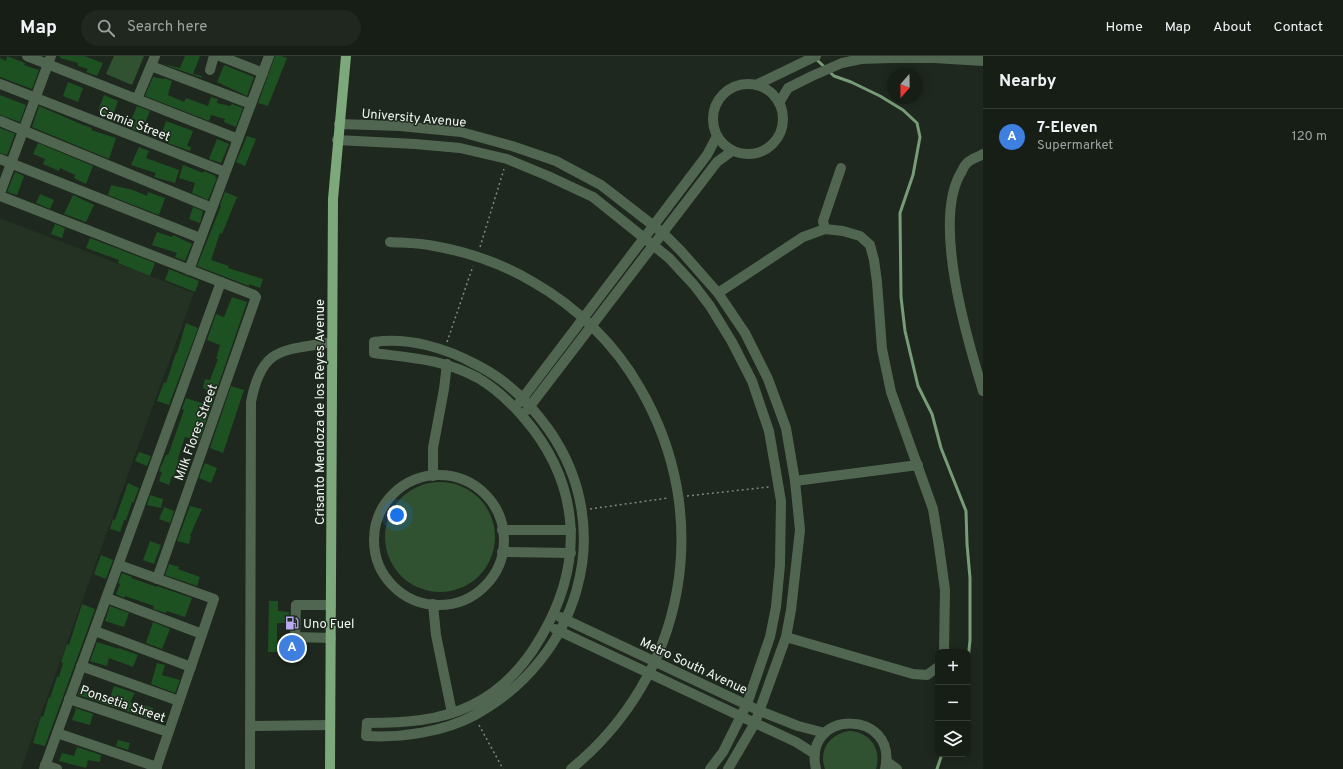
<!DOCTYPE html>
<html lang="en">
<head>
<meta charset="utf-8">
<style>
  body { margin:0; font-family:Overpass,sans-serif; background:#1f271f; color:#f1f3f6 }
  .controls { position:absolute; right:12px; bottom:12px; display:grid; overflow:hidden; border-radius:8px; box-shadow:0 2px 10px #0003 }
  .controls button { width:36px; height:36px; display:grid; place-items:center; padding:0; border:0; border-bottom:1px solid #353c35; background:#161e16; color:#f1f3f6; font:20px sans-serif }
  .compass { position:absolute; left:887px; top:12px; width:36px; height:36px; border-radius:50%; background:#161e16; box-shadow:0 2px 10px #0003; rotate:200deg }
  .you { position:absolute; left:397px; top:459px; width:14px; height:14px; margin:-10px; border:3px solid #fff; border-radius:50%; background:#1a73e8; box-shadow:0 0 0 6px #1a73e833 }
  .badge { display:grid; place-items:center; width:26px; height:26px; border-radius:50%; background:#1a73e8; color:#fff; font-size:13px; font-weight:700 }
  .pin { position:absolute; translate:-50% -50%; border:2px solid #fff; box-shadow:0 1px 4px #0006 }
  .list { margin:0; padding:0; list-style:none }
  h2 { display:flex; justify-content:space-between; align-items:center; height:52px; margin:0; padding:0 16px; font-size:17px }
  h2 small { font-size:13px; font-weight:400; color:#9ea2a1 }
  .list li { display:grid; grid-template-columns:26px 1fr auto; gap:12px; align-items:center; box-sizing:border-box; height:56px; padding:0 16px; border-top:1px solid #353c35 }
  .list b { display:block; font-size:15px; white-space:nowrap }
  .list p { margin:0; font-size:13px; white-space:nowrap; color:#9ea2a1 }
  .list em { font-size:13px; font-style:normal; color:#9ea2a1 }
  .icon { flex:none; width:22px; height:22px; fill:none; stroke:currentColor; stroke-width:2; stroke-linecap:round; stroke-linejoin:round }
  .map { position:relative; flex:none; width:983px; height:713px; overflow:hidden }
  header { display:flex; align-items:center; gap:24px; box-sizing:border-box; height:56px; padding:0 20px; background:#161e16; border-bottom:1px solid #353c35 }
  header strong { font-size:19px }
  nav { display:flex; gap:22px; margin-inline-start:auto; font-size:14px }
  .search { width:280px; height:36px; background:#1f271f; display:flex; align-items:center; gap:10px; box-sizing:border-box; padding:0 14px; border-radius:22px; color:#9ea2a1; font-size:15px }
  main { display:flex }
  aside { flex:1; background:#161e16 }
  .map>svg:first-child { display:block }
</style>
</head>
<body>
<header>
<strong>Map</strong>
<div class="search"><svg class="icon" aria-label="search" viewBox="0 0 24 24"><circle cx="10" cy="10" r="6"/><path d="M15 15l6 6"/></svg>Search here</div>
<nav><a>Home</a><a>Map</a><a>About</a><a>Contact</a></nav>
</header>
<main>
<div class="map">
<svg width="983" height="713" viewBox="0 0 983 713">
  <rect width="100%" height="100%" fill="#1e281e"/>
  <polygon fill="#233223" points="0,162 194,237 21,713 0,713"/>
  <g fill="#305230">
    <polygon points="114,0 144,0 132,29 106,18"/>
    <circle cx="440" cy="481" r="55"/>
    <path d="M 849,675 C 870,676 882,693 876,713 L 825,713 C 818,694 830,678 849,675 Z"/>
  </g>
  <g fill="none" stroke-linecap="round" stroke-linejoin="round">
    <g stroke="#779c77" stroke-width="3">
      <polyline points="816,3 834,20 851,26 880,40 903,54 917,67 920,81 913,119 900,157 901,241 905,275 918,330 932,358 941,392 966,455 967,488 970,522 970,584 968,604"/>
      <polyline points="937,713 942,698"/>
    </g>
  </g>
  <g fill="#1e5121">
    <polygon points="7,0 25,7 24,9 39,14 32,33 0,21 0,2 6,5"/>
    <polygon points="60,0 84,0 103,7 97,20 86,16 88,13 78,10 78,7 60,2"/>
    <polygon points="185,0 200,0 193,18 202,20 202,22 163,8 180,12"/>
    <polygon points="275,0 281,0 287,2 268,50 258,47"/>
    <polygon points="224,9 254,21 247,40 217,26"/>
    <polygon points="153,21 164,23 164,22 172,25 168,39 184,46 186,42 208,50 211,41 218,43 217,47 230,50 232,48 243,52 236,71 224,66 225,63 211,59 209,65 145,40"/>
    <polygon points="68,26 83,32 78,46 63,40"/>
    <polygon points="0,39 26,49 20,66 0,59"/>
    <polygon points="104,39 118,45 112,61 98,55"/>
    <polygon points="39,50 83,69 92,72 91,74 116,82 109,103 32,71"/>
    <polygon points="137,50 150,55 141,76 132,73 136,64 132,62"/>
    <polygon points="166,65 193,75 187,90 191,91 190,95 168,87 170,81 162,77"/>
    <polygon points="0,72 15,78 7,99 0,97"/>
    <polygon points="247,80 256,83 245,110 236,106"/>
    <polygon points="217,83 229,88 221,107 209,103"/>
    <polygon points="38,87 93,110 86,128 74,122 75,119 60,112 59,115 43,108 45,103 33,98"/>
    <polygon points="139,91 149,95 146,102 179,114 175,127 154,121 156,117 131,109"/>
    <polygon points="183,109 203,117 204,115 216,120 215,121 217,122 208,144 192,137 195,127 179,122"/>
    <polygon points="15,116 24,120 17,139 7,136"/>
    <polygon points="111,129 133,134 147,140 148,136 165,142 159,159 108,139"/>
    <polygon points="225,136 237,141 222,178 220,177 211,204 229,210 228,212 263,223 260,232 249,228 249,230 197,210 221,150 220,149"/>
    <polygon points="40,138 54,144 50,153 36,147"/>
    <polygon points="73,139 94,149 86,166 64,158"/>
    <polygon points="193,151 203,155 200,167 189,163"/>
    <polygon points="55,168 65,172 62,182 51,178"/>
    <polygon points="157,176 172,181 173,179 192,188 185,205 175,201 177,197 152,189"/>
    <polygon points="90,182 155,207 150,220 118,207 119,204 86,192"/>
    <polygon points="169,213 199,225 195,236 165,224"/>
    <polygon points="232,241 247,246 199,385 185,381 178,402 179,403 174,420 172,420 169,429 159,425 162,416 159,415 166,399 168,399 172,388 184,354 182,353 186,342 204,348 208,334 203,332 205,323 210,324 218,303 216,303 220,289 207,284 216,258 224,261"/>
    <polygon points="186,267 198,272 169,349 157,345 164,326 166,327 176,297 177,297"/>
    <polygon points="231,330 244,334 223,397 210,392"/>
    <polygon points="139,396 151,400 147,410 135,405"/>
    <polygon points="205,407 217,412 211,427 199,422"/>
    <polygon points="128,427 139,432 134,445 134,447 132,446 126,464 124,464 120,476 110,473 113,463 115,464"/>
    <polygon points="150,439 163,443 161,452 147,449"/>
    <polygon points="190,450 202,453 195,468 190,480 191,480 189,488 177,485"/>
    <polygon points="164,451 174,455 170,467 159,463"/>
    <polygon points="150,485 161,489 154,508 143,504"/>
    <polygon points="101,499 113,504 106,523 94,518"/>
    <polygon points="169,508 179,511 178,513 200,521 197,530 165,519"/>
    <polygon points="122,517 132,521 131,522 157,531 157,530 192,542 185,561 167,555 166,557 153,553 154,550 125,540 124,542 116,538 120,528 118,527"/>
    <polygon points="269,545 278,545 278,555 289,556 289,567 277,567 277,588 281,588 281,596 268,596"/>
    <polygon points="82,548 95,553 45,690 33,687 41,660 43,661 49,641 50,642 57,621 59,621 63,607 61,606 67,588 69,589"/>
    <polygon points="110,550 129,557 124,571 105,565"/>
    <polygon points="153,566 170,573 162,593 146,587"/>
    <polygon points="97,586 119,593 119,592 138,599 133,611 109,602 107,610 90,605"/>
    <polygon points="157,607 165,609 162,619 180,624 175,637 151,628"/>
    <polygon points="81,630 110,642 114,630 135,637 130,646 153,652 150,663 78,639"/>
    <polygon points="73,651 93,658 90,669 72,664 76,653"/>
    <polygon points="118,684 130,687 128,694 116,690"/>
    <polygon points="77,691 101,699 100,706 88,704 86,712 59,705 62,697 74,700"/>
  </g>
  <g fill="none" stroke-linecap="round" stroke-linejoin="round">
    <g stroke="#7f877f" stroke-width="1.5" stroke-dasharray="2 3" stroke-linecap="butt">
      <polyline points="480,191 504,113"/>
      <polyline points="447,286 473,210"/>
      <polyline points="687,440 769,431"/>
      <polyline points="590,453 668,442"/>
      <polyline points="479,669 503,713"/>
    </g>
    <g stroke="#516651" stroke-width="10">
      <polyline points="27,0 238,83"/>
      <polyline points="220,0 263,17"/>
      <polyline points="151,10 251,48"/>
      <polyline points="210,14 214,0"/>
      <circle cx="748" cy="63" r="35"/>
      <polyline points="0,28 225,116"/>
      <polyline points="756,29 816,0"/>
      <polyline points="137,43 155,0"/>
      <polyline points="779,47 788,32 812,20 842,7 861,3 891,2 934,2 983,5"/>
      <polyline points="0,65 212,152"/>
      <polyline points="339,68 400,70 461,76 512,90 556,105 601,129 663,177 681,195 718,237 745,277 768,323 786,372 795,425 800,474 791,554 786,581 755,667 728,713"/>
      <polyline points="337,84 415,88 460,92 507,103 548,120 593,141 669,202 694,229 710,250 732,286 752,325 769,375 781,445 780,509 776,551 770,581 747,648 723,696 710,713"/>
      <path d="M 983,98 C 978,101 971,103 967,107 C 965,109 963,112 962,115 C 931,163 967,283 983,335"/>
      <polyline points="0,103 200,182"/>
      <polyline points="0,137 51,0"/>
      <polyline points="0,140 254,239 256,241 157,523"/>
      <polyline points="825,173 823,165 841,112"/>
      <path d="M 390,186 C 405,187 420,187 434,190 C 468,196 503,208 533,226 C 577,251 615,288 640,332 C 715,461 686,619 571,713"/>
      <polyline points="189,214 269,0"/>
      <polyline points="718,237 803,181 825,173 843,175 860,180 870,189 874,204 877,226 882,293 891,336 933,453 939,490 945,534 944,596"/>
      <path d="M 374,286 C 409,281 446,292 477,309 C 507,324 530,347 549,374 C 619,474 578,603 475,659 C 444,676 401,682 366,680 L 367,667 C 403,667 440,665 472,649 C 502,634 525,609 541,581 C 585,507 581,428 524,362 C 511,347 495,332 478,322 C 443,303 412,302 374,297 Z"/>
      <polyline points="519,347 707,99 717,80"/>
      <polyline points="527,354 717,106 732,95"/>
      <circle cx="439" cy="484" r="65"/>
      <polyline points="433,420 433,392 444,333 447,308"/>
      <polyline points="795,425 918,409"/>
      <polyline points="502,474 571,474"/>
      <polyline points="502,496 571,497"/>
      <polyline points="119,509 214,543 156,713"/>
      <polyline points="107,542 202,578"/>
      <polyline points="433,548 436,579 452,657"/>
      <polyline points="560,561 760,655 798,670 825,677"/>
      <polyline points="555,573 755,667 796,686 815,698"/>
      <polyline points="95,575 191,611"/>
      <polyline points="786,581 913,618 927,619 938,611"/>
      <polyline points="331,582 295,581 296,549 331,549"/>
      <polyline points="81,610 179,645"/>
      <polyline points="69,643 168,676"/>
      <polyline points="250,670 330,669"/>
      <polyline points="57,677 157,711"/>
      <polyline points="886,705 897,713"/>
      <polyline points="45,709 57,713"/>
      <polyline points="44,713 221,226"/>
      <path d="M 250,713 L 251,346 C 262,289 284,295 332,286"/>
      <path d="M 816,713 C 802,652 899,653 885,713"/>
    </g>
    <polyline stroke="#7ca87b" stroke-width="10" points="330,713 333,143 346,0"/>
  </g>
  <defs>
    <g id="fuel-bare" transform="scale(1.08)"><path d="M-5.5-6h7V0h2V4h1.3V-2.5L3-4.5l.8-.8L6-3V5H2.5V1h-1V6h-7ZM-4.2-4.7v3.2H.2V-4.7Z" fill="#bbaaf6" stroke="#1e281e" stroke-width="2.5" paint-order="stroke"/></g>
  </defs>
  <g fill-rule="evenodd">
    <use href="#fuel-bare" x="292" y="567"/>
  </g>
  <g text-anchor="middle" stroke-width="3" stroke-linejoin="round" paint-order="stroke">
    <g font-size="13" fill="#f0f7f0" stroke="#1e281e">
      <text transform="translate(414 61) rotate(5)" y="5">University Avenue</text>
      <text transform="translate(135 67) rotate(21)" y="5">Camia Street</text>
      <text transform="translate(319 356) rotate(-90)" y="5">Crisanto Mendoza de los Reyes Avenue</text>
      <text transform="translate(195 376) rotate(-70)" y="5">Milk Flores Street</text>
      <text transform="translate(694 609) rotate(25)" y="5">Metro South Avenue</text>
      <text transform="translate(123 647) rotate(19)" y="5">Ponsetia Street</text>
    </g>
    <g font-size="13" fill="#f0f7f0" stroke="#1e281e" text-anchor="start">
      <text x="303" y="572">Uno Fuel</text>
    </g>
  </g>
</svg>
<div class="controls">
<button>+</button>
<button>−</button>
<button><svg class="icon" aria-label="layers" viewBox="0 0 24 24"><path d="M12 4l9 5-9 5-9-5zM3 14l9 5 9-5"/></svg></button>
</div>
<svg class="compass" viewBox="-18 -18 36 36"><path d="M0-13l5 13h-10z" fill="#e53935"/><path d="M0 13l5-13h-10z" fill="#9ea2a1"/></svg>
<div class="you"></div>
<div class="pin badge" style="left:292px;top:592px;background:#3f7fe0">A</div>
</div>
<aside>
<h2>Nearby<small></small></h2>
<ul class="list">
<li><span class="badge" style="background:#3f7fe0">A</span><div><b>7-Eleven</b><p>Supermarket</p></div><em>120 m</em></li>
</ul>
</aside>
</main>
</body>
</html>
